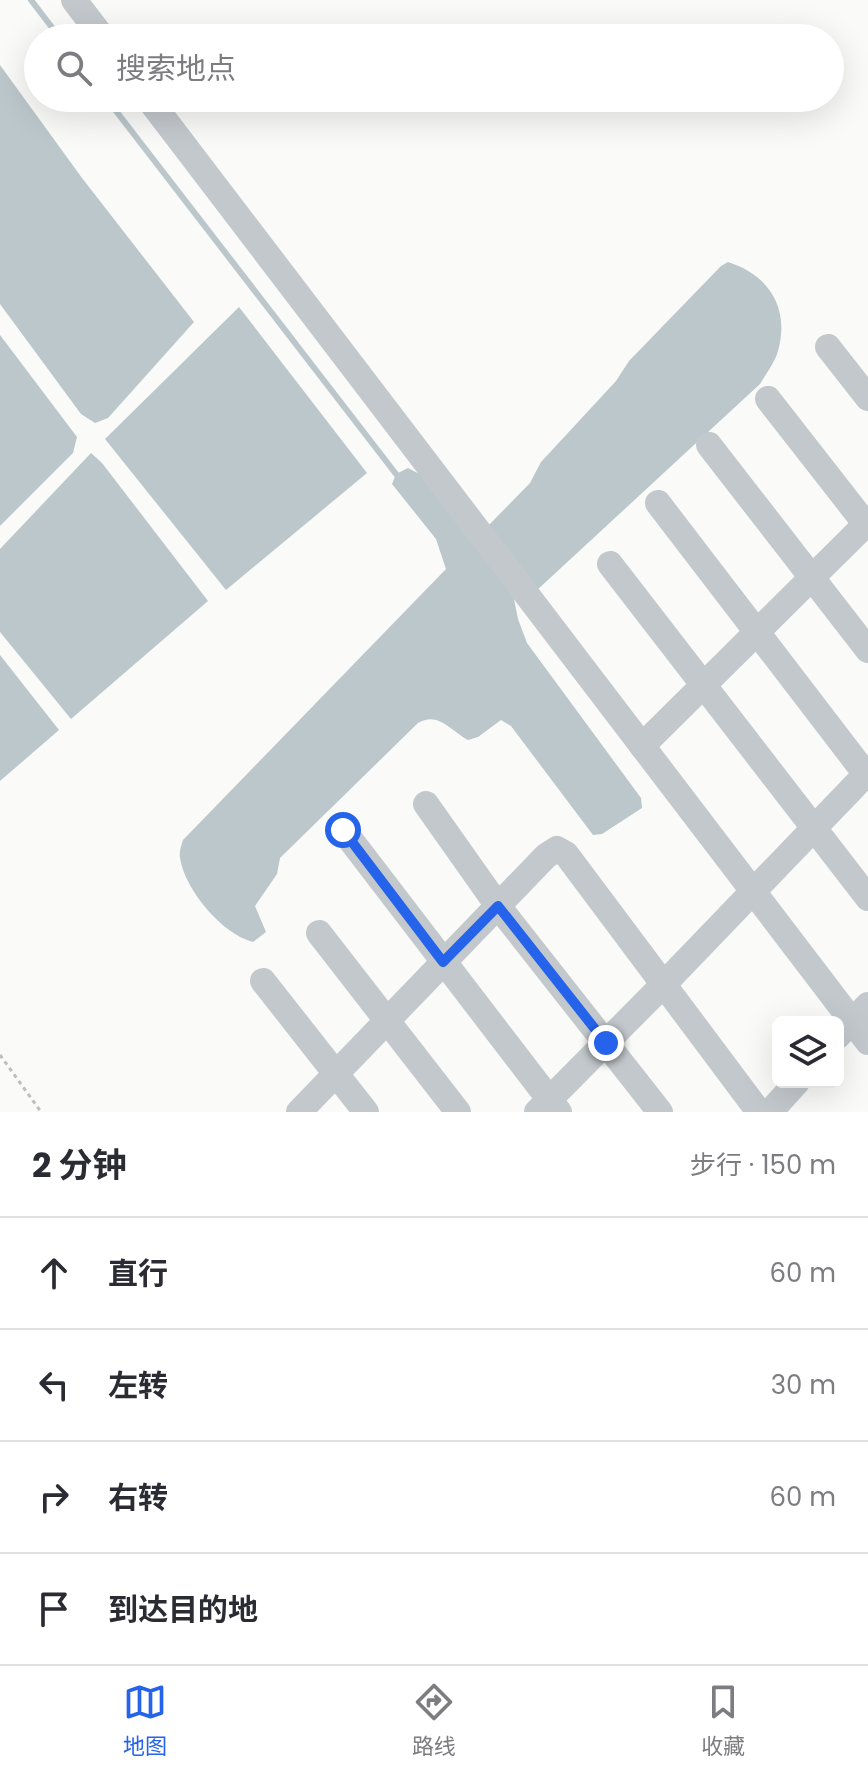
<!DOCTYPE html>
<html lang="zh">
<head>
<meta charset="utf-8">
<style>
  body { margin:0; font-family:Poppins,"Noto Sans SC",sans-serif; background:#f7f7f7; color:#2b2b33 }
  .controls { position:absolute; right:24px; bottom:24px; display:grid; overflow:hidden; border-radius:12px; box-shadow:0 8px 32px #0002 }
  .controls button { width:72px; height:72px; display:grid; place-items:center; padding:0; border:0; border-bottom:2px solid #e1e1e2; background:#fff; color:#2b2b33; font:40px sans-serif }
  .stop { position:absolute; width:24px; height:24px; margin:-18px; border:6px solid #2563eb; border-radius:50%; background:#fff }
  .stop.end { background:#2563eb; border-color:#fff; box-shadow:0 2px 8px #0008 }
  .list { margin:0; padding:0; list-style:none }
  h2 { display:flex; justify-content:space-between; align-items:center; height:104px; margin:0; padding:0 32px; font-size:34px }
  h2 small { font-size:26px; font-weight:400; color:#7c7c81 }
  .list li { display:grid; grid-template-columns:52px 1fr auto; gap:24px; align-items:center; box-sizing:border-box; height:112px; padding:0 32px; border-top:2px solid #e1e1e2 }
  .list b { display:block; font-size:30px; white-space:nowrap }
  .list em { font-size:26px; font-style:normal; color:#7c7c81 }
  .icon { flex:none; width:44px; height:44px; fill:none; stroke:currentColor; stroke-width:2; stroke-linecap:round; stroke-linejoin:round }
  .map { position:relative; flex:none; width:868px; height:1112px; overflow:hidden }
  .search { position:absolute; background:#fff; box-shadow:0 8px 32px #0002; left:24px; right:24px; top:24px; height:88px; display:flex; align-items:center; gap:20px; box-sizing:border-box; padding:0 28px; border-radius:44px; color:#7c7c81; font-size:30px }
  .sheet { height:552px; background:#fff }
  nav { display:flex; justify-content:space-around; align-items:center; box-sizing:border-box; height:112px; border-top:2px solid #e1e1e2; background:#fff; font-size:22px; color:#7c7c81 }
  nav a { display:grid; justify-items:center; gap:4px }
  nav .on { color:#2563eb }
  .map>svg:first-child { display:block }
</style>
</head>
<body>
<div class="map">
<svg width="868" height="1112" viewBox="0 0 868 1112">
  <rect width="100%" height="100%" fill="#fafaf8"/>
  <g fill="#bbc7cb">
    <polygon points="0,65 82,178 194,322 108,418 95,423 81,414 0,304"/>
    <path d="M 728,262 C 769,275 790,308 778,351 C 775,362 766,374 760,384 L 536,591 L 486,528 L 530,483 L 541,462 L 616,381 L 629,361 L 721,266 Z"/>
    <polygon points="239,307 367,473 226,590 105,439"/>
    <polygon points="0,335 77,437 73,453 0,526"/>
    <polygon points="91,453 102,463 208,601 71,719 0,632 0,549"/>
    <path d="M 408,468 L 423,476 L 513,594 L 518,619 L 527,643 L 641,798 L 642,808 L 602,834 L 593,835 L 511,726 L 501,720 L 478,737 L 468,740 C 450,730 438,711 418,723 L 280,858 L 277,874 L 255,906 L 266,932 L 253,942 C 222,934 185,890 180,858 C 179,852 181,846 183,840 L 446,569 L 436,539 L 392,484 L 396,474 Z"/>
    <polygon points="0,655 59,730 0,781"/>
  </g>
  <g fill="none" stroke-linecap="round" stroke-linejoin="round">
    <g stroke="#bbc7cb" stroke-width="6">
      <polyline points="31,0 60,38"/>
      <polyline points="106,98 396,474"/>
    </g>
    <polyline stroke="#bbbfc2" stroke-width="3" stroke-dasharray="4 4" stroke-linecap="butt" points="0,1055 41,1112"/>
    <g stroke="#c3c8cc" stroke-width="26">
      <polyline points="74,0 103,38"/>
      <polyline points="148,98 868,1042"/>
      <polyline points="828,347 868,398"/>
      <polyline points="768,399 868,527"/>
      <polyline points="709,445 868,650"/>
      <polyline points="658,503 868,777"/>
      <polyline points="610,564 868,898"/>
      <polyline points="642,746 868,522"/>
      <polyline points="426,804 498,906 660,1112"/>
      <polyline points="343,830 559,1112"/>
      <polyline points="319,933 458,1112"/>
      <polyline points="263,981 366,1112"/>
      <polyline points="838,1036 868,1005"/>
      <polyline points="299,1112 546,856 557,849 566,854 759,1112"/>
      <polyline points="537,1112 664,984 868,772"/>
      <polyline points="770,1112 797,1082"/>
    </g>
  </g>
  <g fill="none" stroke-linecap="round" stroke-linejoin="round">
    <polyline stroke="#2563eb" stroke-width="10" points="343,830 443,962 498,906 606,1043"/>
  </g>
</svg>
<div class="controls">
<button><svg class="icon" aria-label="layers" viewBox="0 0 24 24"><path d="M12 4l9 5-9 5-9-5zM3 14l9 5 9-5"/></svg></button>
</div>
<div class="stop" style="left:343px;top:830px"></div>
<div class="stop end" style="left:606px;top:1043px"></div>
<div class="search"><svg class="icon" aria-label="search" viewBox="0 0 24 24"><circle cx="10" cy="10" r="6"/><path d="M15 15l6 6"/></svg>搜索地点</div>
</div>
<section class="sheet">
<h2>2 分钟<small>步行 · 150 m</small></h2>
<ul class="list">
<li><svg class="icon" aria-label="ahead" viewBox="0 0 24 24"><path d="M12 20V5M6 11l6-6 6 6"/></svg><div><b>直行</b></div><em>60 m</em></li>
<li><svg class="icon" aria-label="left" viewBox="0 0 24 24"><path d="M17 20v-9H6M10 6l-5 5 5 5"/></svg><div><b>左转</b></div><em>30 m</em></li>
<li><svg class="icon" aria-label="right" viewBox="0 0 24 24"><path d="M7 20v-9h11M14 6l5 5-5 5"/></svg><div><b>右转</b></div><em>60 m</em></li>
<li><svg class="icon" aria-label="arrive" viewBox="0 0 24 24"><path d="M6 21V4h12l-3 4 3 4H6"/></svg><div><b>到达目的地</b></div></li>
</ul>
</section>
<nav>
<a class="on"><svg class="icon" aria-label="map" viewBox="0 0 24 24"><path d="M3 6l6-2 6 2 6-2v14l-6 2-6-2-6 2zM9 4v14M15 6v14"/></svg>地图</a>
<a><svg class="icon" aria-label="directions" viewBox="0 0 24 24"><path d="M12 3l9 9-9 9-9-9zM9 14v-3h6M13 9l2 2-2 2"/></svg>路线</a>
<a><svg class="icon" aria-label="saved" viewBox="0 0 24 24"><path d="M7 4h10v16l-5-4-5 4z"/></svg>收藏</a>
</nav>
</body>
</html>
